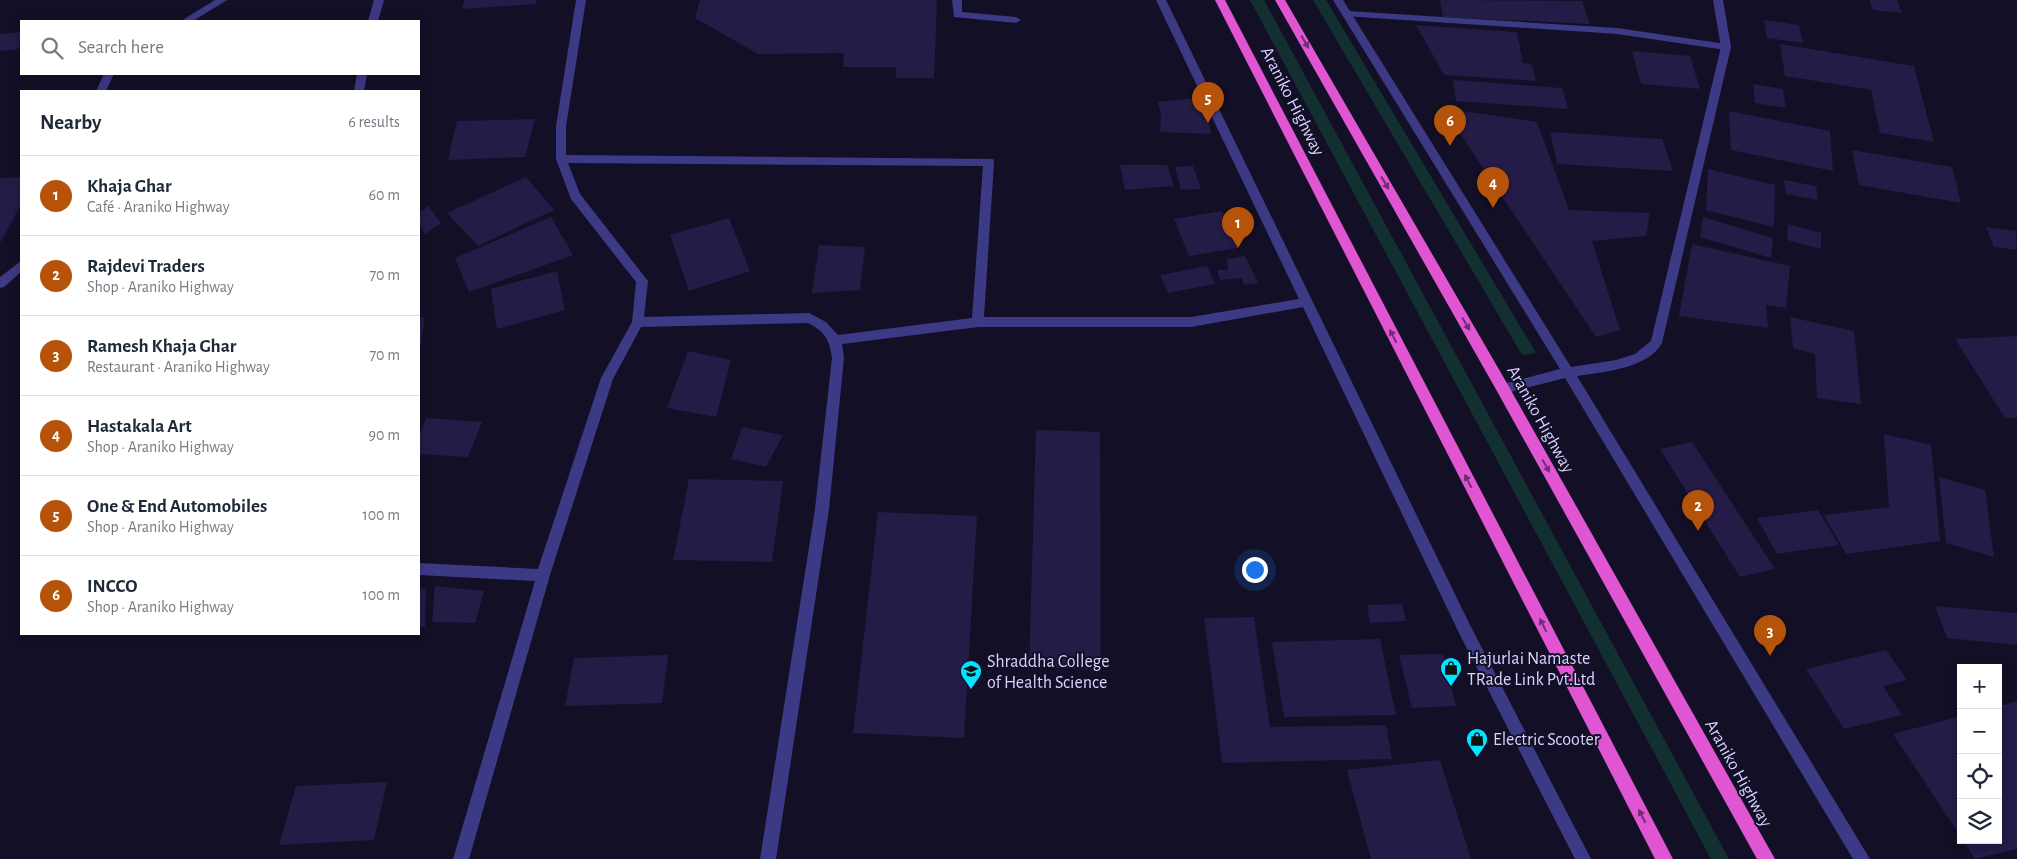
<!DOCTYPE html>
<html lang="en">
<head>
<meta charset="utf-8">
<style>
  body { margin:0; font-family:"Alegreya Sans",sans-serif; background:#f6f6f7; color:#1f2937 }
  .controls { position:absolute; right:15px; bottom:15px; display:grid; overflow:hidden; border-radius:0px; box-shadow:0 2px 12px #0003 }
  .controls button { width:45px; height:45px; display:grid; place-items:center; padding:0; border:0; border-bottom:1px solid #e0e1e3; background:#fff; color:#1f2937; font:25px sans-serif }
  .you { position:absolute; left:1254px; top:569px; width:18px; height:18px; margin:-12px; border:4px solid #fff; border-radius:50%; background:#1a73e8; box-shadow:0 0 0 8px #1a73e833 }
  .badge { display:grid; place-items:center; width:32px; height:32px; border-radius:50%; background:#b45309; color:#fff; font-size:16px; font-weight:700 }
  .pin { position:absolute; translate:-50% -41px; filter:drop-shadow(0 1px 2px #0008) }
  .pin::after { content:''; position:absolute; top:26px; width:18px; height:15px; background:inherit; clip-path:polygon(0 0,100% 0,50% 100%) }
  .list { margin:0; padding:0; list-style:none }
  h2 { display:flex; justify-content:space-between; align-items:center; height:65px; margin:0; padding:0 20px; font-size:21px }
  h2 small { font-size:16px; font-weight:400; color:#747a83 }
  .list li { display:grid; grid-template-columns:32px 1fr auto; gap:15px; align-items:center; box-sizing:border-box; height:80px; padding:0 20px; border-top:1px solid #e0e1e3 }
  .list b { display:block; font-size:19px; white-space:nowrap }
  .list p { margin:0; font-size:16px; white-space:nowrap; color:#747a83 }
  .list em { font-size:16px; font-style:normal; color:#747a83 }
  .icon { flex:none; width:28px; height:28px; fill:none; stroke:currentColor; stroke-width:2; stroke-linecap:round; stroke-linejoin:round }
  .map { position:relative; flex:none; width:2017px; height:859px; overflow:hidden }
  .search { position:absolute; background:#fff; box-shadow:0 2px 12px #0003; left:20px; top:20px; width:400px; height:55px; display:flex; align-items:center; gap:12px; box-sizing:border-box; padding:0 18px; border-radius:0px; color:#747a83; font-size:19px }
  .panel { position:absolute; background:#fff; box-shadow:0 2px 12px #0003; left:20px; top:90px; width:400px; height:545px; border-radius:0px }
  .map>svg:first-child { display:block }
</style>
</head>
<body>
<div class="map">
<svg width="2017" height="859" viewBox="0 0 2017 859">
  <rect width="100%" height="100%" fill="#130f26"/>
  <g fill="#12302f">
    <polygon points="1250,0 1264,0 1729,859 1711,859"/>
    <polygon points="1313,0 1326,0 1536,353 1522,355"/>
  </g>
  <g fill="#241b47">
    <polygon points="464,0 537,0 536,4 462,9"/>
    <polygon points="700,0 937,0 934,78 896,78 896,67 843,67 844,53 758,54 695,18"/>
    <polygon points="1440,0 1582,1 1590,24 1443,17"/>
    <polygon points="1869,0 1897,0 1902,13 1873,10"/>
    <polygon points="1764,20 1799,25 1803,43 1767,38"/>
    <polygon points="1416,25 1517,32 1523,63 1532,64 1536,81 1444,75"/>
    <polygon points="21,32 21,42 18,49 0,51 0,34"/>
    <polygon points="1780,44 1914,66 1934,142 1880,133 1871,90 1785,76"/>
    <polygon points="1632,51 1690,56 1700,89 1641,84"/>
    <polygon points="1453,80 1562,88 1568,109 1456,101"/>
    <polygon points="1753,84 1783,89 1786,108 1755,103"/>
    <polygon points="1195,98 1207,114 1211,134 1160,132 1161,116 1158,102"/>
    <polygon points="1463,111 1537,122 1569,210 1650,213 1646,236 1592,241 1620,330 1596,337 1457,129"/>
    <polygon points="1729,111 1830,131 1833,171 1731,150"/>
    <polygon points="535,119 525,157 448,160 457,121"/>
    <polygon points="1550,132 1662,139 1673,171 1557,164"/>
    <polygon points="1852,150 1952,167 1961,203 1859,185"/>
    <polygon points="1120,165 1167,165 1174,186 1125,190"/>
    <polygon points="1193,166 1201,189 1181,190 1175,167"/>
    <polygon points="1708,169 1775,185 1774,227 1706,210"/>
    <polygon points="21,177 21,205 0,243 0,178"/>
    <polygon points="526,177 554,210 478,246 447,213"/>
    <polygon points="1784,180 1816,186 1818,200 1786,194"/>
    <polygon points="428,206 441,223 425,234 419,224 419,213"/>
    <polygon points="1222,211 1238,248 1189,256 1174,219"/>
    <polygon points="551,217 573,255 469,292 455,258"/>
    <polygon points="1703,217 1773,238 1771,258 1700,237"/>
    <polygon points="729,218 750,271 689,291 670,235"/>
    <polygon points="1788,224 1821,233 1821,249 1787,240"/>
    <polygon points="1986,227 2016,231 2017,250 1994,247"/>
    <polygon points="1692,244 1790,266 1786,308 1766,305 1768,328 1679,316"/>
    <polygon points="819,245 865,247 860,290 812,293"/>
    <polygon points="1245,256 1258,283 1244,285 1242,278 1220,280 1217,270 1228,270 1227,259"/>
    <polygon points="1207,266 1215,284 1168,293 1160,275"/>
    <polygon points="557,271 565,310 497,329 491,289"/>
    <polygon points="425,317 420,349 419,349 419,318"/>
    <polygon points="1790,317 1854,331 1861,404 1817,398 1815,354 1793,348"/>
    <polygon points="2017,336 2017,418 2005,418 1955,339"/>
    <polygon points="688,351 731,360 716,417 667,408"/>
    <polygon points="426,418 482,422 468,457 419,454 419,436"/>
    <polygon points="742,427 783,435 766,467 731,459"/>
    <polygon points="1036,430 1100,432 1101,670 1029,667"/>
    <polygon points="1884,434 1931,445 1940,541 1846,554 1824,515 1889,507"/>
    <polygon points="1692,442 1775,569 1740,577 1660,449"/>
    <polygon points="1939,477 1985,490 1994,557 1946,543"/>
    <polygon points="689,479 783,481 772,562 673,560"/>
    <polygon points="1818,510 1839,545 1777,554 1757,518"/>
    <polygon points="878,512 977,516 964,738 853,733"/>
    <polygon points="435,586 484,591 475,623 432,622"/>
    <polygon points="426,588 425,627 419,627 419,589"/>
    <polygon points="1402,604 1406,621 1370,623 1367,605"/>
    <polygon points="1935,606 2017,613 2017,645 1947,638"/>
    <polygon points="1254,617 1270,727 1386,725 1392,759 1222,763 1204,618"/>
    <polygon points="1380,639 1396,715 1284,717 1272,642"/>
    <polygon points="1886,650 1907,680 1883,686 1902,715 1844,729 1806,669"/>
    <polygon points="1443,654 1456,706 1412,708 1399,655"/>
    <polygon points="668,655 662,703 565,706 574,658"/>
    <polygon points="2017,701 2017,849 1975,859 1963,840 1998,840 1998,706"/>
    <polygon points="1961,716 1961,837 1893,734"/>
    <polygon points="1440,760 1471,859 1371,859 1347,770"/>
    <polygon points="387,782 374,840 279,845 296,786"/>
  </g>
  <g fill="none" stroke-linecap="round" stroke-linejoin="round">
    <g fill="#3d3a85" fill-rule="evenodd">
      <polygon points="952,0 962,0 962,12 1016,17 1021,20 1016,23 954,17"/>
      <polygon points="1347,11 1617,28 1726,44 1731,47 1726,50 1617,34 1344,16 1344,12"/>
    </g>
    <g fill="#3d3a85" fill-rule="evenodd">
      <polygon points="215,0 227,0 193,21 181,21"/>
      <polygon points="374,0 384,0 378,21 368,21"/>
      <path d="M 576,0 L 586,0 L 566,126 L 566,155 L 993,159 L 994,162 L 984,317 L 1191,317 L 1299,299 L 1156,0 L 1166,0 L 1470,625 L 1591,859 L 1575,859 L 1460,635 L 1303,307 L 1191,327 L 978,327 L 842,344 L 844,358 L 829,509 L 776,859 L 760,859 L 815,509 L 832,358 C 830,340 824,331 808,323 L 641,327 L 613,379 L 550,575 L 469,859 L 453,859 L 535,581 L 419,575 L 419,563 L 538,569 L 601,378 L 632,322 L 636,282 L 571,199 L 556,159 L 556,126 ZM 568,163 L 983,166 L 972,318 L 838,335 L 826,322 L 809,313 L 644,317 L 648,281 L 580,194 Z"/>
      <path d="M 1333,0 L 1343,0 L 1571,367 L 1616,360 L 1635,354 L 1651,341 L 1721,47 L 1713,0 L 1723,0 L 1731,47 L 1662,343 C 1648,369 1602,372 1577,376 L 1870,859 L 1853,859 L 1565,378 L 1503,394 L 1499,393 L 1497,389 L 1499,385 L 1560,369 Z"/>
      <polygon points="104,74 114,74 106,91 96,91"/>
      <polygon points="357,74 367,74 364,91 354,91"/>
      <polygon points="21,261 21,272 4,287 0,288 0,277"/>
    </g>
    <g fill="#e055d1" fill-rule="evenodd">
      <polygon points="1215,0 1225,0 1673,859 1655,859"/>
      <polygon points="1275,0 1285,0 1508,385 1775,859 1757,859 1498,393"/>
    </g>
  </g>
  <defs><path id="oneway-solid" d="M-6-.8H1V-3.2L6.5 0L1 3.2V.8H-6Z" transform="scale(1.25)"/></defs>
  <g fill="#6f2e73">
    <use href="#oneway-solid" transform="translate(1305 42) rotate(60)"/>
    <use href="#oneway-solid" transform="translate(1385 183) rotate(60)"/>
    <use href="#oneway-solid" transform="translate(1466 324) rotate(60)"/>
    <use href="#oneway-solid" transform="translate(1393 336) rotate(-117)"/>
    <use href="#oneway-solid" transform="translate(1546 466) rotate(61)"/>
    <use href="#oneway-solid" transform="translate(1468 481) rotate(-117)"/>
    <use href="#oneway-solid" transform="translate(1543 625) rotate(-117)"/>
    <use href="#oneway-solid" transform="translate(1642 816) rotate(-117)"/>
  </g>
  <defs>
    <g id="shop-pin" transform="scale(1.125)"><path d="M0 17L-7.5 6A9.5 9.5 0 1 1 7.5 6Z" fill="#00e5ff" stroke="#130f26"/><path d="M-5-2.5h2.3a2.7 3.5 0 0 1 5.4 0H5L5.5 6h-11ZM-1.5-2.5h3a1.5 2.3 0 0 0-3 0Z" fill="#111"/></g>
    <g id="university-pin" transform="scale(1.125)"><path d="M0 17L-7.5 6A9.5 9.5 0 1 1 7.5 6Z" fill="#00e5ff" stroke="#130f26"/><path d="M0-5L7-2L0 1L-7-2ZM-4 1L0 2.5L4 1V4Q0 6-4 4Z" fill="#111"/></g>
  </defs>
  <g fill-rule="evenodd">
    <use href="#shop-pin" x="1451" y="668"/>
    <use href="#university-pin" x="971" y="671"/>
    <use href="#shop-pin" x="1477" y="739"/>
  </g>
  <g text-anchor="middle" stroke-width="4" stroke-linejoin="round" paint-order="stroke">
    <g font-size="18" fill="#d9d4ff" stroke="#130f26">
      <text transform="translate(1293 101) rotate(63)" y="6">Araniko Highway</text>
      <text transform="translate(1541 419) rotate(61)" y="6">Araniko Highway</text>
      <text transform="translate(1739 773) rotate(61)" y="6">Araniko Highway</text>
    </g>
    <g font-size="18" fill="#d9d4ff" stroke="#130f26" text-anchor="start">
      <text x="1467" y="664">Hajurlai Namaste<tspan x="1467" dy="21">TRade Link Pvt.Ltd</tspan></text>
      <text x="987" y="667">Shraddha College<tspan x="987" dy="21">of Health Science</tspan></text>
      <text x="1493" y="745">Electric Scooter</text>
    </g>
  </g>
</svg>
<div class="controls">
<button>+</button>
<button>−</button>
<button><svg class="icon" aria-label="locate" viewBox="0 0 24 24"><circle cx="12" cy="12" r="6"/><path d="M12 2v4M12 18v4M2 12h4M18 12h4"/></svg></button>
<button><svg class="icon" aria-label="layers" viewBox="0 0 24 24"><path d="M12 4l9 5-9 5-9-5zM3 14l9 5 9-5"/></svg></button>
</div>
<div class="you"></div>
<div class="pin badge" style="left:1238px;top:248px">1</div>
<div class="pin badge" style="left:1698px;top:531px">2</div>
<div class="pin badge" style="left:1770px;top:656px">3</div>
<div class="pin badge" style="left:1493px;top:208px">4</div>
<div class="pin badge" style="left:1208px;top:123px">5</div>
<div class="pin badge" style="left:1450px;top:146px">6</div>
<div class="search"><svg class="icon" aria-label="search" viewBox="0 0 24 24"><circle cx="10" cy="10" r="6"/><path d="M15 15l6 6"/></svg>Search here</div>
<section class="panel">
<h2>Nearby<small>6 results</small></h2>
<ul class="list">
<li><span class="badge">1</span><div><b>Khaja Ghar</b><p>Café · Araniko Highway</p></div><em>60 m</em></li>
<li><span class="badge">2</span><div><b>Rajdevi Traders</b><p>Shop · Araniko Highway</p></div><em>70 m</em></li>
<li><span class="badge">3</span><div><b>Ramesh Khaja Ghar</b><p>Restaurant · Araniko Highway</p></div><em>70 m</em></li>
<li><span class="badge">4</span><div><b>Hastakala Art</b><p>Shop · Araniko Highway</p></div><em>90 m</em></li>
<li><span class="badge">5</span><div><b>One &amp; End Automobiles</b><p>Shop · Araniko Highway</p></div><em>100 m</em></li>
<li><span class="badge">6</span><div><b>INCCO</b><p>Shop · Araniko Highway</p></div><em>100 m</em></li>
</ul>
</section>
</div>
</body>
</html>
